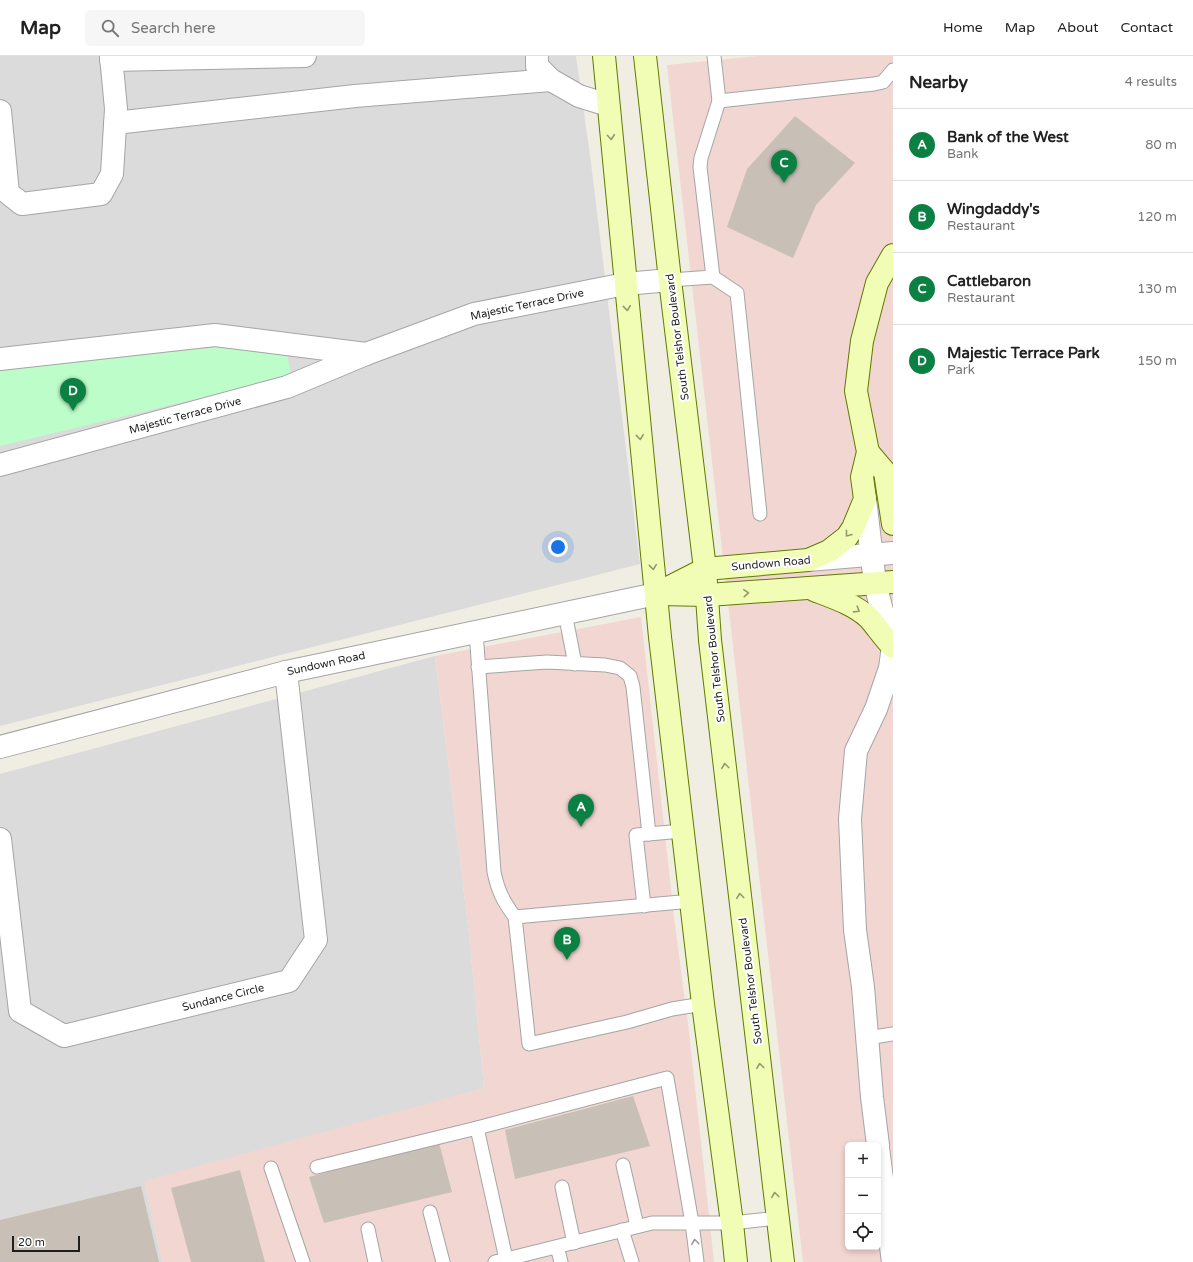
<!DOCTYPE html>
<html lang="en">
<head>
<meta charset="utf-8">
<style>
  body { margin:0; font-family:"Varela Round",sans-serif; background:#f6f6f6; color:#222 }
  .controls { position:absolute; right:12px; bottom:12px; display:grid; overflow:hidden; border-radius:6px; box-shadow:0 2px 6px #0003 }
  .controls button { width:36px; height:36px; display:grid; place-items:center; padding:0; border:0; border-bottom:1px solid #e0e0e0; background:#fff; color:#222; font:20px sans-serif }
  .scale { position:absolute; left:12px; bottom:10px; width:68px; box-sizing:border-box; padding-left:4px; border:2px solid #1e1e1e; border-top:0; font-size:11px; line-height:14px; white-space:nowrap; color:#1e1e1e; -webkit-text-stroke:3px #fff; paint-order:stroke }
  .you { position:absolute; left:558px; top:491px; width:14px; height:14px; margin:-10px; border:3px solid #fff; border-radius:50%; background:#1a73e8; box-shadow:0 0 0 6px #1a73e833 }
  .badge { display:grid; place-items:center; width:26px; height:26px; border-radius:50%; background:#0b8043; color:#fff; font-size:13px; font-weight:700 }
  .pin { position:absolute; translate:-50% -33px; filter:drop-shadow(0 1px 2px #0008) }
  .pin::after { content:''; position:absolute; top:21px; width:14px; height:12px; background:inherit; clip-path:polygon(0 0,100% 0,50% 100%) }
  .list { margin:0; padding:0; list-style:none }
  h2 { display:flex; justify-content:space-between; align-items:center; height:52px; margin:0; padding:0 16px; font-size:17px }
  h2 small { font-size:13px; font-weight:400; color:#767676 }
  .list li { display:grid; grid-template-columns:26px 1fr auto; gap:12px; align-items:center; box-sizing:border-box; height:72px; padding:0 16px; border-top:1px solid #e0e0e0 }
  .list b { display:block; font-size:15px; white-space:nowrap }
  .list p { margin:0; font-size:13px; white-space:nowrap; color:#767676 }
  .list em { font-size:13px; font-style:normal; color:#767676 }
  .icon { flex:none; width:22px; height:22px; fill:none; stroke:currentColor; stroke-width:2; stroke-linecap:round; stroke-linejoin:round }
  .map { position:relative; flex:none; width:893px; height:1206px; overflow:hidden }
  header { display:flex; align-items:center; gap:24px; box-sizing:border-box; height:56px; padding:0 20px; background:#fff; border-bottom:1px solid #e0e0e0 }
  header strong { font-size:19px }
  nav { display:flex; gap:22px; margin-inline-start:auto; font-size:14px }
  .search { width:280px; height:36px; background:#f6f6f6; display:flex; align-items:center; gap:10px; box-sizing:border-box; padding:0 14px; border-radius:6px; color:#767676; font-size:15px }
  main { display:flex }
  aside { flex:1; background:#fff }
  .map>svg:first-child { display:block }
</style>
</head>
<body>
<header>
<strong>Map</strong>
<div class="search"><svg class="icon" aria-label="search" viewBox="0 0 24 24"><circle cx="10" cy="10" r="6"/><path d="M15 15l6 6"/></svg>Search here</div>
<nav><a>Home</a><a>Map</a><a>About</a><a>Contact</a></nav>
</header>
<main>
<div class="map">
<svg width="893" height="1206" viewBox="0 0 893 1206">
  <rect width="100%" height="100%" fill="#f0ede3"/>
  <g fill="#dcdbdb">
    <polygon points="0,0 576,0 590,99 640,508 0,670"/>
    <polygon points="435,600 469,878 484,1032 145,1129 162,1206 0,1206 0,718"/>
  </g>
  <g fill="#f2d6d1" fill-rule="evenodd">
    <path d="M 758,0 L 893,0 L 893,1206 L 803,1206 L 667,9 ZM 848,1089 L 878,1089 L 878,1191 L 848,1191 Z"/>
    <polygon points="641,561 674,861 689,976 714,1206 162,1206 144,1125 484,1032 469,878 435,600"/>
  </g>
  <polygon fill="#bdfdca" points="234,290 287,298 291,320 0,390 0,312"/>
  <g fill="#c8c0b6">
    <polygon points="795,60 855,107 816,149 793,202 727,171 747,113"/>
    <polygon points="633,1040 650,1090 515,1123 505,1074"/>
    <polygon points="439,1087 452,1136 324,1167 309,1121"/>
    <polygon points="240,1114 265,1206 191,1206 171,1132"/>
    <polygon points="141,1130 159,1206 0,1206 0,1164"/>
  </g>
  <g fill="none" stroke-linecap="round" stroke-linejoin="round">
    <g stroke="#a5a5a5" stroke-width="15">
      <g id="lane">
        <polyline points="719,45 874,28 883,26 893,14"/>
        <polyline points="713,221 737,237 760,458"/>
        <polyline points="670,224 713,221 700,111 701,102 719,45 714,0"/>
        <polyline points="565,557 575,608"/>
        <path d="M 476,576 L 494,816 C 498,835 503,845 515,861"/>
        <polyline points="478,611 547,606 605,609 620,612 630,620 633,631 649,778"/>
        <polyline points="692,845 515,861 529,988 627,966 672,953 703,948"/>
        <polyline points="644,850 636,779 683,775"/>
        <polyline points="867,982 893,978"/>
        <polyline points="477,1072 667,1022 692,1167 697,1206"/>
        <polyline points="623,1109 637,1170"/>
        <polyline points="317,1111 477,1072 506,1203"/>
        <polyline points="271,1112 303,1206"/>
        <polyline points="562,1131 574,1187"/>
        <polyline points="430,1156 443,1206"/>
        <polyline points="368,1173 375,1206"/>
        <polyline points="622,1174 632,1206"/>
        <polyline points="557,1191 561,1206"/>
        <polyline points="495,1206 652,1167 732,1167 778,1162"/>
      </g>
    </g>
    <g stroke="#a5a5a5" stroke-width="24">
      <g id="street">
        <polyline points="537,0 537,10 551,24 579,40 608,49"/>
        <polyline points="111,4 305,0"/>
        <polyline points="0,55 8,137 22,148 101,138 112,118 116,53 111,0"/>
        <polyline points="115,67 355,40 551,24"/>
        <polyline points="0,303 215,279 366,298"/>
        <polyline points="0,409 287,331 366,298 474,258 625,228 670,224"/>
        <polyline points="865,443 875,527 881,551 893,591"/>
        <polyline points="808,504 893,497"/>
        <polyline points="0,691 286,616 656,538"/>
        <polyline points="0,783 20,955 64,980 289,925 316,884 286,616"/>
        <polyline points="878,1089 872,1041 863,931 855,874 850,763 856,695 876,653 890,612 893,590"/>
        <polyline points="878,1092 893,1206"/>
      </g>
    </g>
    <g stroke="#5f7a00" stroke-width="24">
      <g id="secondary">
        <polyline points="604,0 660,581 703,948 732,1167 736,1206"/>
        <polyline points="645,0 670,224 705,513 710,584 783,1206"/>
        <polyline points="868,396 885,416 893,468"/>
        <path d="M 814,534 C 832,541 854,548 869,562 C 877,571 884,582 893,591"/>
        <polyline points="656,538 705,513 808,504 829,495 847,481 853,472 865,443 862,421 868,396 856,335 862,285 877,227 893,199"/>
        <polyline points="657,538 708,539 893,526"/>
      </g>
    </g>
    <use href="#lane" stroke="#fff" stroke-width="13"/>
    <use href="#street" stroke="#fff" stroke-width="22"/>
    <use href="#secondary" stroke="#f1fdb4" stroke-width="22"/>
  </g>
  <defs><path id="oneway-chevron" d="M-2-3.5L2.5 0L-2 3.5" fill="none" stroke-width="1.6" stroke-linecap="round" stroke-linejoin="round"/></defs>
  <g stroke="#929970">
    <use href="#oneway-chevron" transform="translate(611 81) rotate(85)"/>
    <use href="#oneway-chevron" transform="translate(627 252) rotate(84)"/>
    <use href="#oneway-chevron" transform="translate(640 381) rotate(84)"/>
    <use href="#oneway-chevron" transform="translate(848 478) rotate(128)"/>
    <use href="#oneway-chevron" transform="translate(653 511) rotate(84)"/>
    <use href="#oneway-chevron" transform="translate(746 537) rotate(-4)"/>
    <use href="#oneway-chevron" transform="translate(857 554) rotate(32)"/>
    <use href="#oneway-chevron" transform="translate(725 710) rotate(-97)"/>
    <use href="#oneway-chevron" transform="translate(740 840) rotate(-97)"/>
    <use href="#oneway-chevron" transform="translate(760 1010) rotate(-97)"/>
    <use href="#oneway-chevron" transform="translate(775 1139) rotate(-97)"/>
  </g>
  <use stroke="#9a9a9a" href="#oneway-chevron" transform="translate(695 1186) rotate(-97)"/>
  <g text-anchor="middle" stroke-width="4" stroke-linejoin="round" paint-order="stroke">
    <g font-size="11" fill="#1e1e1e" stroke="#fff">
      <text transform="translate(527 248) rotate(-12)" y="4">Majestic Terrace Drive</text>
      <text transform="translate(677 281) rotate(-97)" y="4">South Telshor Boulevard</text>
      <text transform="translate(185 359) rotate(-15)" y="4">Majestic Terrace Drive</text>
      <text transform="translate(771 507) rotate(-5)" y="4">Sundown Road</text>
      <text transform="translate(714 603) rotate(-96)" y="4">South Telshor Boulevard</text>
      <text transform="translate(326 607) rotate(-12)" y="4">Sundown Road</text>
      <text transform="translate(750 925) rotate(-97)" y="4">South Telshor Boulevard</text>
      <text transform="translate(223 941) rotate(-14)" y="4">Sundance Circle</text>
    </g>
  </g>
</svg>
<div class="controls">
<button>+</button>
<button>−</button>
<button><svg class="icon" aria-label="locate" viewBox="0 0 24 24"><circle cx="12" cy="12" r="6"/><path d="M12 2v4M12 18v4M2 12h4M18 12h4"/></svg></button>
</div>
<div class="scale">20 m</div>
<div class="you"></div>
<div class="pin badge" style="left:581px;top:771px">A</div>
<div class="pin badge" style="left:567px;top:904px">B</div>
<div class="pin badge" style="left:784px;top:127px">C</div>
<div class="pin badge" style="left:73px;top:355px">D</div>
</div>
<aside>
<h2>Nearby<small>4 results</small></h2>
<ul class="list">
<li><span class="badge">A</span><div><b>Bank of the West</b><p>Bank</p></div><em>80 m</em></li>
<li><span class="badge">B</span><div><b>Wingdaddy's</b><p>Restaurant</p></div><em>120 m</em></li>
<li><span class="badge">C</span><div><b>Cattlebaron</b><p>Restaurant</p></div><em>130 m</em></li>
<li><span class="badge">D</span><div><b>Majestic Terrace Park</b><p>Park</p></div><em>150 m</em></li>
</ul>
</aside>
</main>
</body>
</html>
